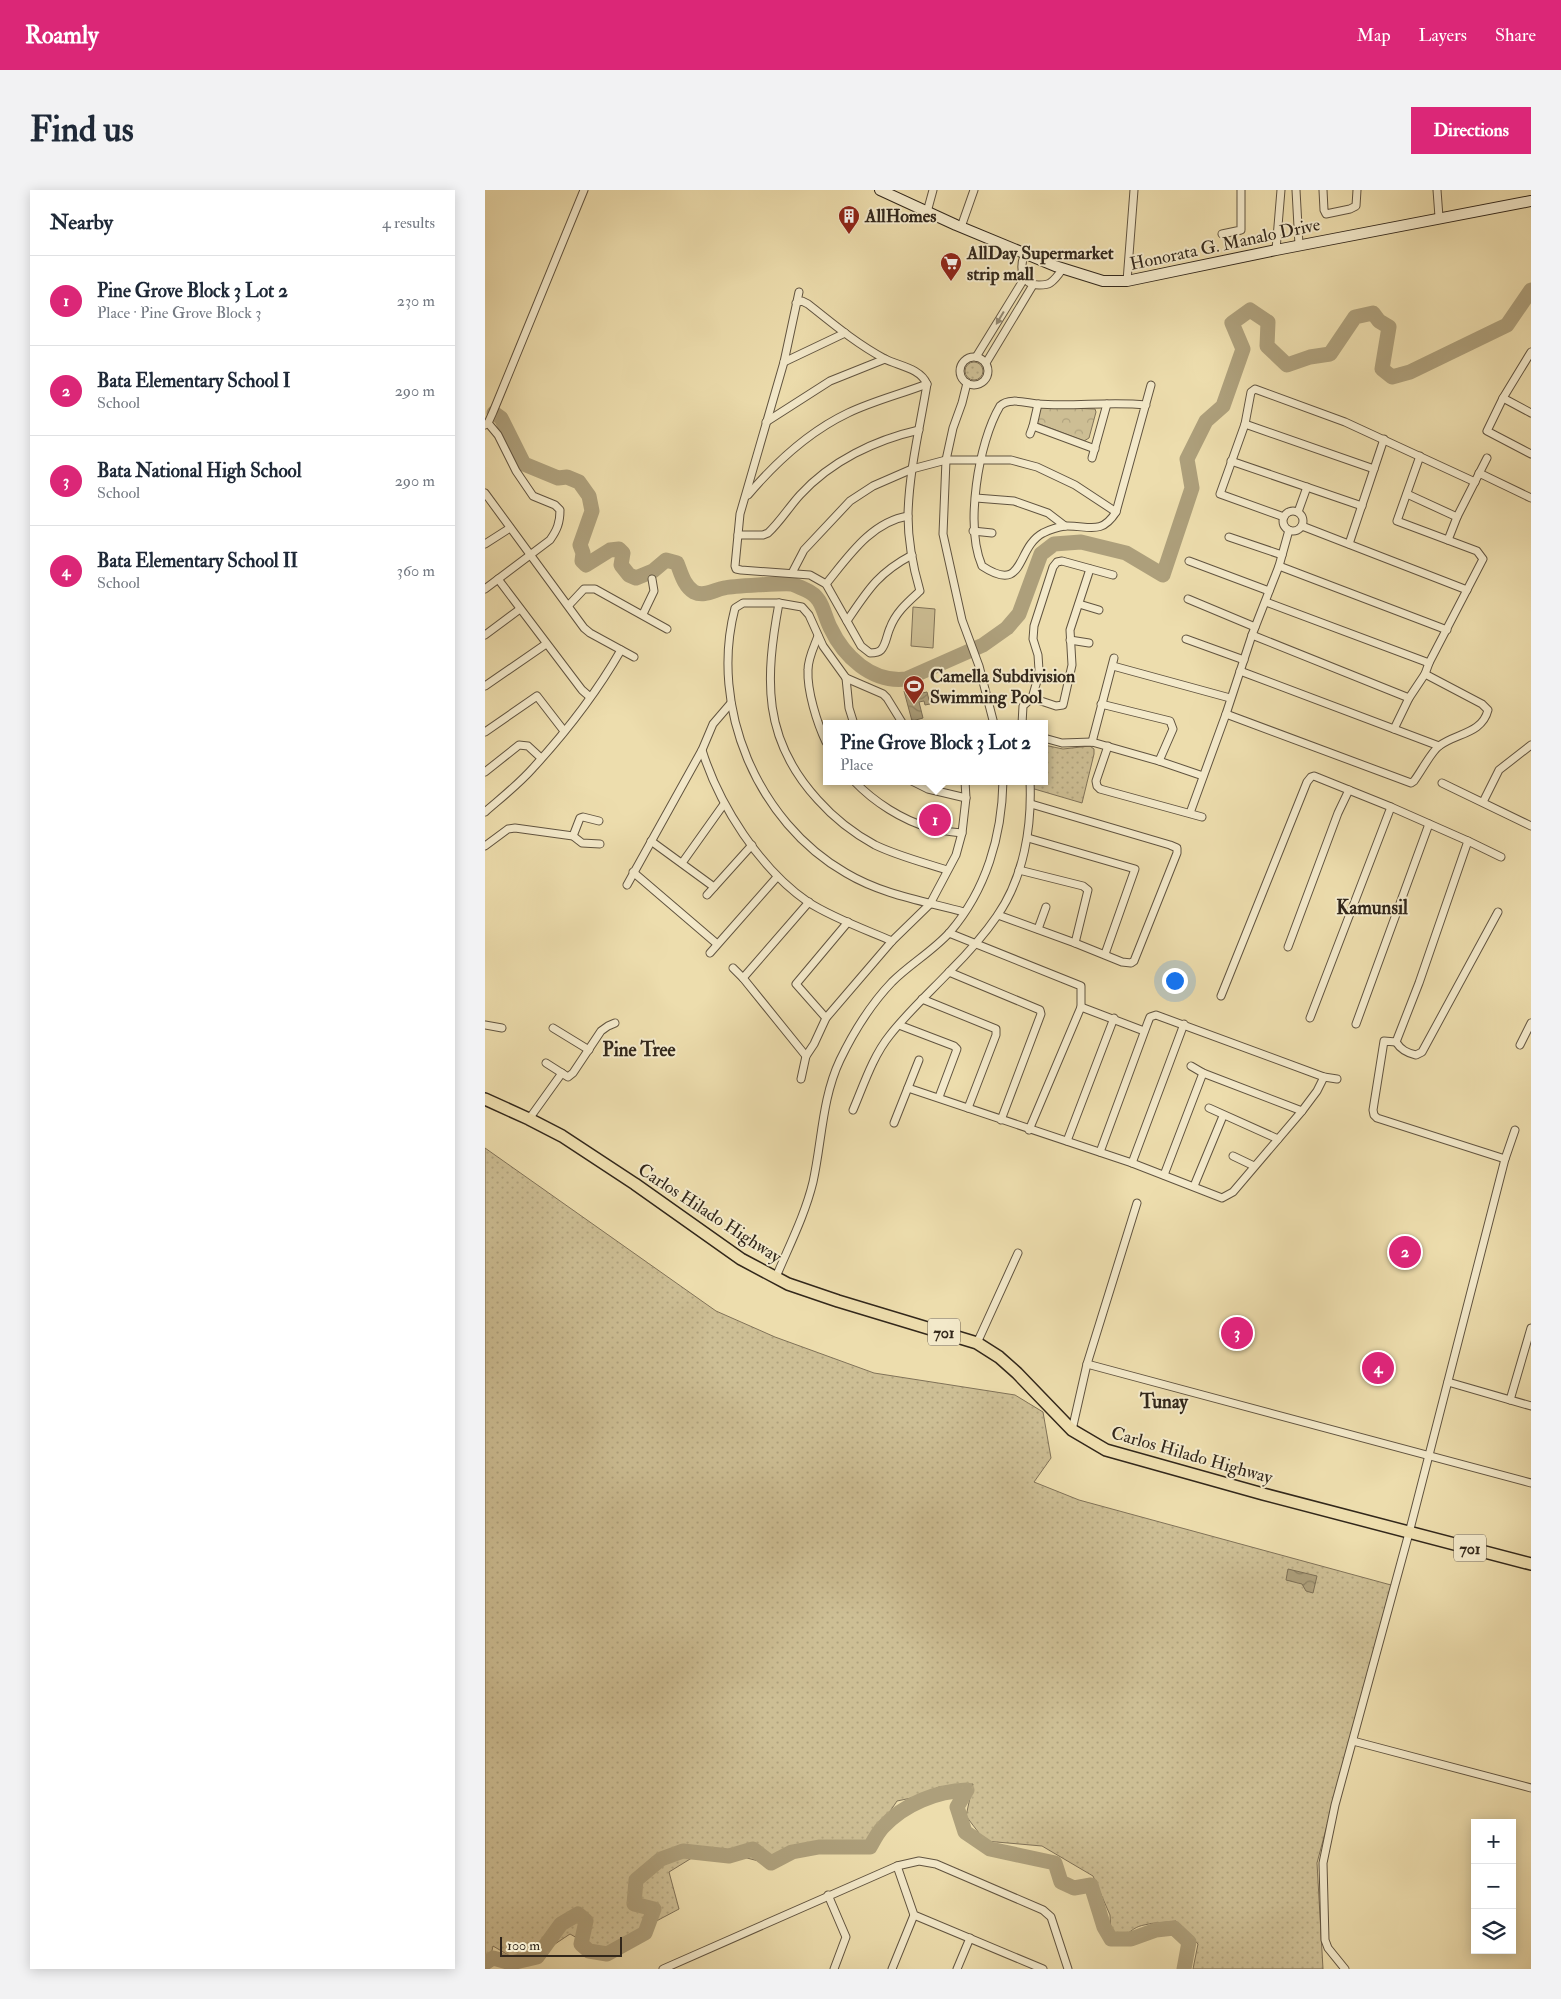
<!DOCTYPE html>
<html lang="en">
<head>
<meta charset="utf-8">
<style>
  body { margin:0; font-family:"IM FELL Double Pica",serif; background:#f2f2f3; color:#1f2937 }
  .controls { position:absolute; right:15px; bottom:15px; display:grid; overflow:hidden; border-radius:0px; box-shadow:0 2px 12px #0003 }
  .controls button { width:45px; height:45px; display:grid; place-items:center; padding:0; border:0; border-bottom:1px solid #e0e1e3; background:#fff; color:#1f2937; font:25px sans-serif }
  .scale { position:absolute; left:15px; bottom:12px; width:122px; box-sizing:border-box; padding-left:5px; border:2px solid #32271b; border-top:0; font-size:14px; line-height:18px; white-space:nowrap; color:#32271b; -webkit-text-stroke:4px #f3e9ca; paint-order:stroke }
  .you { position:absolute; left:689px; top:790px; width:18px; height:18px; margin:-12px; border:4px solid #fff; border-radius:50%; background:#1a73e8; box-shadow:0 0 0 8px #1a73e833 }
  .badge { display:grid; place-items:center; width:32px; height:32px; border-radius:50%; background:#db2777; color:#fff; font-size:16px; font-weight:700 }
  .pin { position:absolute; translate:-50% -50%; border:2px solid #fff; box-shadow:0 1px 5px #0006 }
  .popup { position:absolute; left:338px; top:530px; width:225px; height:65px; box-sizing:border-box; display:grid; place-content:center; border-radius:0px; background:#fff; filter:drop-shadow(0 1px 4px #0005); font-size:16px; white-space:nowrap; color:#747a83 }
  .popup b { font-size:19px; color:#1f2937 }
  .popup::after { content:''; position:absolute; left:50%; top:100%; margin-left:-10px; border:10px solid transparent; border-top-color:#fff }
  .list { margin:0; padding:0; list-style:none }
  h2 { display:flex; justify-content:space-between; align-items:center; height:65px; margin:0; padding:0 20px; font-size:21px }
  h2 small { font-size:16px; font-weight:400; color:#747a83 }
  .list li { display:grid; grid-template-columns:32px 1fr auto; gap:15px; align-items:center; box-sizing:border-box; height:90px; padding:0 20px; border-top:1px solid #e0e1e3 }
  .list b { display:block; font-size:19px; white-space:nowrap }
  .list p { margin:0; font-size:16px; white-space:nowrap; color:#747a83 }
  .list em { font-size:16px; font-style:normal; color:#747a83 }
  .icon { flex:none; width:28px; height:28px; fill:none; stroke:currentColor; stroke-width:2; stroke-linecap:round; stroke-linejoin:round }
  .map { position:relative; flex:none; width:1046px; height:1779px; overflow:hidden; border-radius:0px }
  header { display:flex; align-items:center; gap:30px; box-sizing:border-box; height:70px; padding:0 25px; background:#db2777; color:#fff }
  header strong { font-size:24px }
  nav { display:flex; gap:28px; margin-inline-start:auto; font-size:18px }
  .intro { display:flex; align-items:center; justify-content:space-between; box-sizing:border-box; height:120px; padding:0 30px }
  h1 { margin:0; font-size:35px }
  .button { padding:12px 22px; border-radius:0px; background:#db2777; color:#fff; font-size:18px; font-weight:700 }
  main { display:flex; gap:30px; padding:0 30px }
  aside { flex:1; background:#fff; border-radius:0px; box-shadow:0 2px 12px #0003 }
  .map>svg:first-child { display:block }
</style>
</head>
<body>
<header>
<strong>Roamly</strong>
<nav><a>Map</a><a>Layers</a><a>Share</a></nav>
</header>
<div class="intro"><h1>Find us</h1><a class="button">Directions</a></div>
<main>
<aside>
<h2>Nearby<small>4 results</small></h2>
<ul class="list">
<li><span class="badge">1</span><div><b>Pine Grove Block 3 Lot 2</b><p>Place · Pine Grove Block 3</p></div><em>230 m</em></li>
<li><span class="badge">2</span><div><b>Bata Elementary School I</b><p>School</p></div><em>290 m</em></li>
<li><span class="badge">3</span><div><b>Bata National High School</b><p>School</p></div><em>290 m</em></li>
<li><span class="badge">4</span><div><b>Bata Elementary School II</b><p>School</p></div><em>360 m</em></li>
</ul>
</aside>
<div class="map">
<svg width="1046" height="1779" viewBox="0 0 1046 1779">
  <defs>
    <pattern id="grass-dots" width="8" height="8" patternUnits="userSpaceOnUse" patternTransform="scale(1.25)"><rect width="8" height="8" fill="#cdbe94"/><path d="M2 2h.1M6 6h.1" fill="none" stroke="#b0a37f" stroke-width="1.8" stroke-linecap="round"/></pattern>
    <pattern id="park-crowns" width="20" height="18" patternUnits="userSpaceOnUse" patternTransform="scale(1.25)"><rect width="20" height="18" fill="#cdbe94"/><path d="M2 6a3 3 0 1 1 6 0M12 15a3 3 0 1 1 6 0" fill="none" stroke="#b0a37f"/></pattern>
    <pattern id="water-waves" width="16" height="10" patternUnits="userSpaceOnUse" patternTransform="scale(1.25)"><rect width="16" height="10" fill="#ad9f7b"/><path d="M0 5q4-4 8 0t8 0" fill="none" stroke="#8d8264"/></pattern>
  </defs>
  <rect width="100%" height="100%" fill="#edddad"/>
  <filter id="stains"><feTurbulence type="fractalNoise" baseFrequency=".004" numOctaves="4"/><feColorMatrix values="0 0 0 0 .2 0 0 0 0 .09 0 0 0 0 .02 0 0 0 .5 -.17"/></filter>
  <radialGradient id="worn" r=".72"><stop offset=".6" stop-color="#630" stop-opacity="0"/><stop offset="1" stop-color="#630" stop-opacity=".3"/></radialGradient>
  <g fill="url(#grass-dots)" stroke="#807258">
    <circle cx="489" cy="181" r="9"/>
    <polygon points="559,555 578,559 605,556 609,559 609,564 597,613 546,598 546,591 559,591"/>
    <path d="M 0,958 L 231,1121 L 290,1147 L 389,1183 L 530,1205 L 558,1222 L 566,1268 L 549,1292 L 594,1310 L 906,1395 L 832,1673 L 838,1779 L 708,1779 L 713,1754 L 691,1731 C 680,1733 669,1732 659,1735 C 643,1738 647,1748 626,1744 L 625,1725 L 608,1686 L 557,1656 L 500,1651 L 481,1626 L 488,1594 L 454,1597 L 431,1607 L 412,1611 L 383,1654 L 328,1652 L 293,1676 L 223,1658 L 184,1682 L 194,1719 L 115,1761 L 85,1744 L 61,1760 L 30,1769 L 8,1756 L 3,1779 L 0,1779 Z"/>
  </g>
  <polygon fill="url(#park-crowns)" stroke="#807258" points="556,217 610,219 611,222 604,248 599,251 552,233 554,219"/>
  <polygon fill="#cdbe94" stroke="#807258" points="428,417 450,419 448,458 426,456"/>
  <g fill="url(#water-waves)" stroke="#7c6f55">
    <polygon points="431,498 432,504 442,502 445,514 440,515 439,511 434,512 438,528 427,531 419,501"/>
    <polygon points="803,1379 832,1386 828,1403 821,1401 817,1394 801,1390"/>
  </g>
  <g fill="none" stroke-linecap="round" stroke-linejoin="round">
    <g stroke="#ad9f7b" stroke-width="15">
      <path d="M 9,223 L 16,228 L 39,274 L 73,288 L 82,287 L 94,292 L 104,306 L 107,321 L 95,355 L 98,363 L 97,371 L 101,375 L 125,360 L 134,359 L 138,363 L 136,375 L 144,385 L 151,388 L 168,381 L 181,370 L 192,373 C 196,383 199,396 209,402 C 219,407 229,400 239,398 C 247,396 300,393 307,394 C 312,396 317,398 321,400 C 338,407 338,423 345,437 C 359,467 387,493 421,489 L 498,455 L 522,438 L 534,424 L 556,364 L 569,354 L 596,352 L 641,363 L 678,385 L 707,298 L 702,269 L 721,231 L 738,216 L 758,159 L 747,133 L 765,120 L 783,132 L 782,156 L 802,175 L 825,167 L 845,164 L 870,127 L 888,123 L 894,131 L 904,137 L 897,179 L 907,187 L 925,182 L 1022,135 L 1046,100"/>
      <path d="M 0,1773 L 8,1768 L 26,1773 L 52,1767 L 76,1734 L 93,1724 L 101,1731 L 96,1754 L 104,1761 L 122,1764 L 160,1743 L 169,1719 L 149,1714 L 151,1690 L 176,1669 L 198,1661 L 244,1666 L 268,1659 L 286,1673 L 307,1662 L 334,1657 L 385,1657 C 389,1650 393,1642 398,1637 C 419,1614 452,1601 482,1600 L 472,1617 L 480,1642 L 505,1659 L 570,1673 L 576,1692 L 589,1698 L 606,1695 L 619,1737 L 626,1749 L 646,1749 L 671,1740 L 689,1738 L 704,1752 L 699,1779"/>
    </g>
    <g stroke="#615440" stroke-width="9">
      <g id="street">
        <polyline points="811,0 814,55"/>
        <polyline points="838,0 839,20 841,24 865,19 871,16 872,0"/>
        <polyline points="952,0 954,27"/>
        <polyline points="442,22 448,0"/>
        <polyline points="476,37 489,0"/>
        <polyline points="737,44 756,40 756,0"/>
        <polyline points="791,60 796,0"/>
        <path d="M 540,63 C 534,77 536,95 554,95 C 558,95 562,95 565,93 C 571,89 574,84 578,78"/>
        <polyline points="642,91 649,0"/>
        <path d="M 311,113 L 317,111 L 323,114 C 348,134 372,154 400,169 C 414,176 435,178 442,194 C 435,237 424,281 423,325 C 423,350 428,377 435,401 C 423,412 411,422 405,438 C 402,444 401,455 396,460 C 393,463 389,463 385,463 L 376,456 L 341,394 L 325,385 L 256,380 L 251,379 L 250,376 L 255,324 L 299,172 L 314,102"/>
        <polyline points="1046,162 1018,208 1002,241 1046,264"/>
        <polyline points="491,167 539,89"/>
        <circle cx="489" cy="181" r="14"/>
        <polyline points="299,172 360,143"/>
        <polyline points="501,173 548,95"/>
        <polyline points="482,193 477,213 468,238 461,270 458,344 477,430 494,476 509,534"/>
        <polyline points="1018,208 1046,223"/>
        <path d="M 661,215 C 625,211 588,217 552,214 C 541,213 524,207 515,216 C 493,253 480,336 497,376 C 541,405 530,358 558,343 C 564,340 573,337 580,336 C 603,335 616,346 631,322 L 666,195"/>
        <polyline points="281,232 345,191 400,169"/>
        <polyline points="760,234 889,279"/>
        <polyline points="0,235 3,233 8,222 99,0"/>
        <polyline points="548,236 610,259"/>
        <polyline points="545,244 548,236 553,214"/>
        <polyline points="607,268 622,214"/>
        <polyline points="746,271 877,316"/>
        <polyline points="994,283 1046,308"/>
        <polyline points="0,303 99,438 105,443 149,467"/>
        <polyline points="922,304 972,327 963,350"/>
        <path d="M 263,305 C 291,272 323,242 363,223 C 388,211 416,204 442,194"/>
        <polyline points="491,308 529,311 563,323 580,336"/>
        <circle cx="808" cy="331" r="10"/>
        <polyline points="813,322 822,297"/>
        <polyline points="799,327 735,304 760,234 766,202 770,199 860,232 990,292"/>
        <polyline points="972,327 1002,268"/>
        <polyline points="817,336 982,400"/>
        <polyline points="488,341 507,343"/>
        <path d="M 253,345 L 278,345 L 283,343 C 295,332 304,317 315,305 C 346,271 390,250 434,240"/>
        <polyline points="744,347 797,365"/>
        <polyline points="0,354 25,338"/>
        <polyline points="864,354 899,249"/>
        <polyline points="704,371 784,401"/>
        <polyline points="794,376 962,440"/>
        <polyline points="307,383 319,360 365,311 388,296 427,279 461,270 526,270 552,277 590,295 631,322"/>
        <polyline points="13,389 97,500 105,507"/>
        <path d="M 341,394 C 363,367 386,332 423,326"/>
        <path d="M 0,399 L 65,350 C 72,340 75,333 75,320 L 70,315 L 48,306 L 31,281 L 13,245 L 3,233"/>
        <polyline points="703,409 770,437"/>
        <polyline points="781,412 944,473"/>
        <path d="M 294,413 C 280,489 277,549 333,610 C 349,628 368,643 390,655 C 413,666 437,672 462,680"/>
        <polyline points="594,414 614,420"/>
        <polyline points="84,415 99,399 110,399 182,439"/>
        <polyline points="158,424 169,401 167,389"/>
        <path d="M 362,431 C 383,400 393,383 427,365"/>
        <polyline points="0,445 35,419"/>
        <polyline points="767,445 924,508"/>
        <path d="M 333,446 C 329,457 323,468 323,480 C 322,501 332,533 341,552"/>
        <polyline points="701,449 759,470"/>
        <polyline points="585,450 604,453"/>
        <polyline points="628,476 745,508"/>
        <polyline points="755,481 954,556"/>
        <polyline points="361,488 364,518 369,534"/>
        <polyline points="0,496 61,454"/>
        <polyline points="547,508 571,516 578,515 587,475 585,440 605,379"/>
        <polyline points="616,514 685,531 688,539 674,571"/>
        <path d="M 741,524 L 926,593 L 929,591 C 936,582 946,562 954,556 C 971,543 997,544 1003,520 L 997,514 L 940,484"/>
        <path d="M 418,534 L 402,508 L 398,504 L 361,488 L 338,456 L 324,425 L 317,417 L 294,413 L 258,413 L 250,418 C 224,517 272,632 361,683 C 398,705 439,711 479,722"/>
        <polyline points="537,534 538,516 547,508 552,491 554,480 553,465 548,449 549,436 568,377 572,372 577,371 628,385"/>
        <polyline points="909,539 924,508 940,484 944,473 998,369 992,361 912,331 935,266"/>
        <polyline points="0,542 52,506 79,541"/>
        <polyline points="559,548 577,553 607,552 674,571 718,586"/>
        <polyline points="607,552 629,468"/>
        <polyline points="623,556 611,591 612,596 615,599 717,627"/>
        <path d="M 217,560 C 234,615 275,679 323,712 C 348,728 379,739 407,751"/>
        <polyline points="0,582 34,555 43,556 56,568"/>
        <path d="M 369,591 C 389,612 417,630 445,638 C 455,641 466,642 477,643"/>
        <polyline points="427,591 443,599 481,608"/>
        <polyline points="957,593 1046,636"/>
        <polyline points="998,612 1014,580 1046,555"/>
        <path d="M 0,622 C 16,608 34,594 48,578 C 81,542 112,502 136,460"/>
        <polyline points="705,623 741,524 767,445 794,376 804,340"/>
        <polyline points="88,646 95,628 98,627 114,631"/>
        <polyline points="543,648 650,679 620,764"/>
        <polyline points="166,651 229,697"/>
        <polyline points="983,651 1016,667"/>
        <polyline points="0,656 23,639 30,638 88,646 97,653 115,654"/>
        <polyline points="197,673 239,614"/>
        <polyline points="534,680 598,696 603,700 590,753"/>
        <polyline points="148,682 231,753"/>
        <polyline points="142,695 217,560 228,534 246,513"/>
        <polyline points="222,705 267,655"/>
        <polyline points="513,725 590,753 637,772 646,773 649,771 692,663 692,658 685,655 546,614"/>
        <polyline points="553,739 561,717"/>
        <polyline points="464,743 596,796 596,817 544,940"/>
        <polyline points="803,757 853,623 864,600"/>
        <polyline points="225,763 292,687"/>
        <polyline points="248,778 258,788 321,866"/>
        <polyline points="464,782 555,820 556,824 516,930"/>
        <polyline points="258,788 324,712"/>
        <polyline points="736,806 822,592 826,587 829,586 906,617 983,651 934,793 911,852 899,851 888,920 889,925 892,928 1020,969"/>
        <polyline points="437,809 511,839 511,845 483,918"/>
        <polyline points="596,817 659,841"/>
        <polyline points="341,828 311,794 363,732"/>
        <polyline points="825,828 906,617"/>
        <polyline points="871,834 944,634"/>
        <polyline points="0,835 17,838"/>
        <polyline points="414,835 469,856 472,859 454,907"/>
        <polyline points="68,838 104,860"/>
        <path d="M 911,852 C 916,860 922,863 931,865 L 937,862 L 1013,722"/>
        <polyline points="1035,855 1046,833"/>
        <polyline points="61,873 83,887 88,883 116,841 123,836 130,833"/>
        <polyline points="706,876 718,883 817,921"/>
        <polyline points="316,889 321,866 329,854 341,828 407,751 445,714 471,665 477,643 481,608 480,591"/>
        <polyline points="423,898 647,973 737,1008 748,1002 817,921 832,901 839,887"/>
        <polyline points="724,918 793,949"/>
        <path d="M 368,920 C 379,894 388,866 405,845 C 423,822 445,802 465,781 C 482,764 499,745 512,726 C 539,687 547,637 545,591"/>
        <polyline points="44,929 77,883"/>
        <polyline points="409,933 434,870"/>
        <polyline points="582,951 629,828"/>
        <polyline points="615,962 663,832 665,827 671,825 839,887 852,889"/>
        <polyline points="748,966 769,976"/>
        <polyline points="647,973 699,834"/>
        <polyline points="679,985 718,883"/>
        <polyline points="709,996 738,926"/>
        <path d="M 291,1087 C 304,1056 320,1025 328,992 C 337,951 337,908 355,870 C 369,841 385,815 407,792 C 425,774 448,761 465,742 C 501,700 517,646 518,591"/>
        <polyline points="492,1153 533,1063"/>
        <polyline points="602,1174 1046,1293"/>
        <polyline points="963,1192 1046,1216"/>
        <polyline points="1025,1210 1046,1138"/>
        <polyline points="587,1240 602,1174 652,1013"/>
        <polyline points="868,1551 1046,1598"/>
        <polyline points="412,1676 429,1725 558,1779"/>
        <polyline points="343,1705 361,1747 349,1779"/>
        <polyline points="178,1779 412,1676 434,1671 451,1674 558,1720 566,1727 583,1779"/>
        <polyline points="407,1779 429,1725"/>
        <polyline points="472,1779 485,1748"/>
        <polyline points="860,1779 843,1758 840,1750 838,1673 850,1615 924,1343 1020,969 1030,940"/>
      </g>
    </g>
    <g stroke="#32271b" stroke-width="12">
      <polyline id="secondary" points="395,0 471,35 570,76 618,91 642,91 791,60 1046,11"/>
    </g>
    <g stroke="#32271b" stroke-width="14">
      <polyline id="primary" points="0,909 44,929 77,946 150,994 256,1069 303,1094 353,1111 492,1153 514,1167 532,1183 587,1240 621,1260 778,1304 1046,1374"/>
    </g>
    <use href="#street" stroke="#f3e9ca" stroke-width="7"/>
    <use href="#secondary" stroke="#f3e9ca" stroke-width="10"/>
    <use href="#primary" stroke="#edddad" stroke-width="11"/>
  </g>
  <defs><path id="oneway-solid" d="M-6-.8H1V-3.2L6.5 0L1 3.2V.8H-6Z" transform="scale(1.25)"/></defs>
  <use fill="#928872" href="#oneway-solid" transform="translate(515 128) rotate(121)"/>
  <defs>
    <g id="building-pin" transform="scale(1.125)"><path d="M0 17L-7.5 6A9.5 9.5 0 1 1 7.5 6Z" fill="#8f2418" stroke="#f3e9ca"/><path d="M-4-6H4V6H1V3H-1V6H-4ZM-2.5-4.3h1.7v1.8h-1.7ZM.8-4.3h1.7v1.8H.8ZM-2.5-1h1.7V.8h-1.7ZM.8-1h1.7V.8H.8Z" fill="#fff"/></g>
    <g id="supermarket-pin" transform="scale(1.125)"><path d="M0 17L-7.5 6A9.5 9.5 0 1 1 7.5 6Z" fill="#8f2418" stroke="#f3e9ca"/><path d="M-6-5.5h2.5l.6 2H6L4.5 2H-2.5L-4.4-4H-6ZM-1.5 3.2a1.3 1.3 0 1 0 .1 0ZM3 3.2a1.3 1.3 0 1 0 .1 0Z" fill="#fff"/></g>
    <g id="stadium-pin" transform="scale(1.125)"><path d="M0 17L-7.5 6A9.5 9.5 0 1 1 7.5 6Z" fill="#8f2418" stroke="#f3e9ca"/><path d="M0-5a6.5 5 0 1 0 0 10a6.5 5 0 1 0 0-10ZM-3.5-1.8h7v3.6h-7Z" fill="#fff"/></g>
  </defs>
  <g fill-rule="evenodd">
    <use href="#building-pin" x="364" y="26"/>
    <use href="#supermarket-pin" x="466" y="73"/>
    <use href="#stadium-pin" x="429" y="496"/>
  </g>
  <g text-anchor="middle" stroke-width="4" stroke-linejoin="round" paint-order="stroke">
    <g fill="#f3e9ca" stroke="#6c6150" stroke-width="1">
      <rect x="443" y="1128.5" width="32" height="27" rx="4"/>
      <rect x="969" y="1344.5" width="32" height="27" rx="4"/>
    </g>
    <g font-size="16" font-weight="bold" fill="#32271b">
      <text x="459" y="1148">701</text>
      <text x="985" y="1364">701</text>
    </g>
    <g font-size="18" font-weight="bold" fill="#32271b" stroke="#f3e9ca" text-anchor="start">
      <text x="380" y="32">AllHomes</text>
      <text x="482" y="69">AllDay Supermarket<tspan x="482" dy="21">strip mall</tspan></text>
      <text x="445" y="492">Camella Subdivision<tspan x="445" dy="21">Swimming Pool</tspan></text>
    </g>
    <g font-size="18" fill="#32271b" stroke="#f3e9ca">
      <text transform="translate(740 54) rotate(-12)" y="6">Honorata G. Manalo Drive</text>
      <text transform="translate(225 1023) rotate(33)" y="6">Carlos Hilado Highway</text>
      <text transform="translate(707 1265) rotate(16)" y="6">Carlos Hilado Highway</text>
    </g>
    <g font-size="19" font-weight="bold" fill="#32271b" stroke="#f3e9ca">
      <text x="887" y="724">Kamunsil</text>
      <text x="154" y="866">Pine Tree</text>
      <text x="679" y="1218">Tunay</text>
    </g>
  </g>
  <rect width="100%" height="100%" filter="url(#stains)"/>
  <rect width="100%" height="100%" fill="url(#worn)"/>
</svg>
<div class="controls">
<button>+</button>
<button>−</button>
<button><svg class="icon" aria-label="layers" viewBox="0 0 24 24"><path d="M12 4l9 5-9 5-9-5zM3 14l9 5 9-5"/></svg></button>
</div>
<div class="scale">100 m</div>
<div class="you"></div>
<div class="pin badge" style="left:450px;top:630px">1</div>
<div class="popup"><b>Pine Grove Block 3 Lot 2</b>Place</div>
<div class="pin badge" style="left:920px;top:1062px">2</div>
<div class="pin badge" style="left:752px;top:1143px">3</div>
<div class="pin badge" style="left:893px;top:1178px">4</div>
</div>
</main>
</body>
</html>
